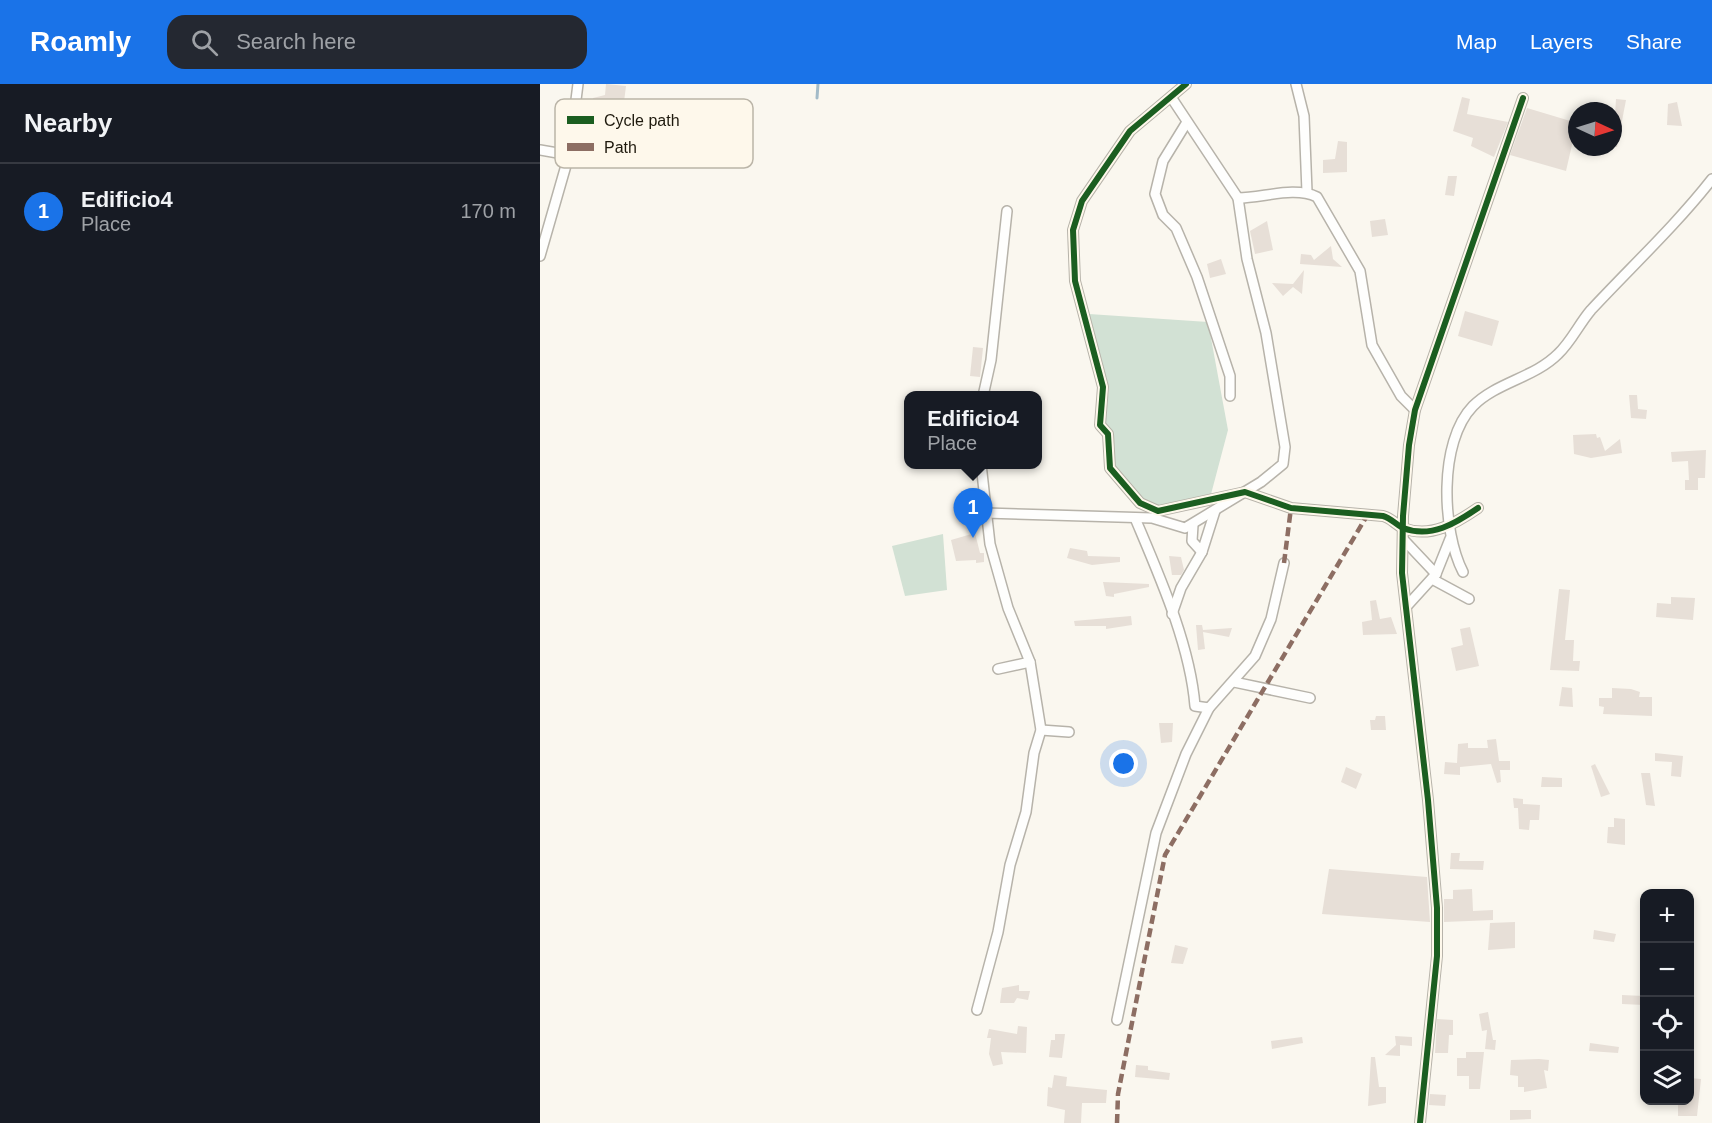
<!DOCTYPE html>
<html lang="en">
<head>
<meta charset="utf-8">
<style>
  body { margin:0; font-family:Arial,sans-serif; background:#242831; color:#f1f3f6 }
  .controls { position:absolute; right:18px; bottom:18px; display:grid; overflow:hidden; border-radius:12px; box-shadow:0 3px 9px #0003 }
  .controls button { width:54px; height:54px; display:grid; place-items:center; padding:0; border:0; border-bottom:2px solid #363941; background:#171b24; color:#f1f3f6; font:30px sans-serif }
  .compass { position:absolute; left:1028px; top:18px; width:54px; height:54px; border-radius:50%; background:#171b24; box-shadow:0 3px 9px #0003; rotate:94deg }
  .you { position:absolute; left:584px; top:680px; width:21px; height:21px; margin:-15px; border:4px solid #fff; border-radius:50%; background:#1a73e8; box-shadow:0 0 0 9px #1a73e833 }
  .badge { display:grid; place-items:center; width:39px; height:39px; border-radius:50%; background:#1a73e8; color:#fff; font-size:20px; font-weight:700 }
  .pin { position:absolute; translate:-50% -50px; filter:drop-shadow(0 2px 3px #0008) }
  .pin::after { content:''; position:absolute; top:32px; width:21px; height:18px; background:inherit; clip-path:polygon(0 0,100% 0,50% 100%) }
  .popup { position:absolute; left:364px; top:307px; width:138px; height:78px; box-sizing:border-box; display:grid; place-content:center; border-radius:12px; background:#171b24; filter:drop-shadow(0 2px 4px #0005); font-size:20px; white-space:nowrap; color:#9ea1a6 }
  .popup b { font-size:22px; color:#f1f3f6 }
  .popup::after { content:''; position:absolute; left:50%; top:100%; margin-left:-12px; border:12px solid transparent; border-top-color:#171b24 }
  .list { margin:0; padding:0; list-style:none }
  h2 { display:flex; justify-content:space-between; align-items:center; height:78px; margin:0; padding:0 24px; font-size:26px }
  h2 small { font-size:20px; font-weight:400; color:#9ea1a6 }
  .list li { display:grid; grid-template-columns:39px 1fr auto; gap:18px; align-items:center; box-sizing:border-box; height:96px; padding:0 24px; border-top:2px solid #363941 }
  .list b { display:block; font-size:22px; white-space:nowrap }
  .list p { margin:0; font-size:20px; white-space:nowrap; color:#9ea1a6 }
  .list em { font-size:20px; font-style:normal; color:#9ea1a6 }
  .icon { flex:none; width:33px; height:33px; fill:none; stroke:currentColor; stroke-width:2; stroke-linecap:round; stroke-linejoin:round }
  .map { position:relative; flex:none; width:1172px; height:1039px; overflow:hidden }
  header { display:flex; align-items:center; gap:36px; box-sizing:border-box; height:84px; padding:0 30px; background:#1a73e8; color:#fff }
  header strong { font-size:28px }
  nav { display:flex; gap:33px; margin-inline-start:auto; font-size:21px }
  .search { width:420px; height:54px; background:#242831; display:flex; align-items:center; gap:15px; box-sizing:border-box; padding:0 21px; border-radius:18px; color:#9ea1a6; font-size:22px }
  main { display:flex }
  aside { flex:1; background:#171b24 }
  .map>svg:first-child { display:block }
</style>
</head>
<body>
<header>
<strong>Roamly</strong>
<div class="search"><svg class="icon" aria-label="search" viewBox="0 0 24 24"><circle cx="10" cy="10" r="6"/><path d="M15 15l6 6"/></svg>Search here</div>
<nav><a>Map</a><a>Layers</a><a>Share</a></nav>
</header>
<main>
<aside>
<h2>Nearby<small></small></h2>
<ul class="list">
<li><span class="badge">1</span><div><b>Edificio4</b><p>Place</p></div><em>170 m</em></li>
</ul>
</aside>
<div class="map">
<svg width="1172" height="1039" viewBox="0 0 1172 1039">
  <rect width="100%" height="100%" fill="#faf7ef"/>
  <g fill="#d2e1d4">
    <polygon points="549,230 668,238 688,346 670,414 620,422 603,415 575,382 572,347 565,340 569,304"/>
    <polygon points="403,450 407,506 365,512 352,462"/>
  </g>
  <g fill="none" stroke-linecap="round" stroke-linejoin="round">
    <polyline stroke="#a3bbc8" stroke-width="3" points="277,14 278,0"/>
  </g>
  <g fill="#e7dfd7">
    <polygon points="66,0 86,2 83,26 51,22 53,14 65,11"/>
    <polygon points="922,13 930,15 927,30 968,38 954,73 931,62 933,54 913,47"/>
    <polygon points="1076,15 1086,16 1077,63 1073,63"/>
    <polygon points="1137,18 1142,42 1127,41 1128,20"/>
    <polygon points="987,24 1037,39 1026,87 970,71"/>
    <polygon points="59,52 67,55 62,72 36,66 38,56 56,60"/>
    <polygon points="798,57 807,58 807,88 783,89 783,76 795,75"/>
    <polygon points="908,92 917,92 914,112 905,111"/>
    <polygon points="845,135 848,151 832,153 830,137"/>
    <polygon points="727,137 733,166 715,170 710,147"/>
    <polygon points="791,162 793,175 802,183 760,180 761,170 771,171 774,176"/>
    <polygon points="681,175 686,190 670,194 667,180"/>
    <polygon points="764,186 762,210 753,203 743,212 732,199 753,200"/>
    <polygon points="925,227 959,237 952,262 918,252"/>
    <polygon points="433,263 443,264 440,293 430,292"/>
    <polygon points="1089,311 1097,311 1098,325 1107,326 1106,335 1091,334"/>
    <polygon points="1056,350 1057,354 1060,353 1065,367 1080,355 1082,369 1051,374 1034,370 1033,351"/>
    <polygon points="1166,366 1165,394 1158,394 1158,406 1145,406 1145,396 1149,396 1148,377 1132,378 1131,368"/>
    <polygon points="435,449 440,469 444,469 444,478 436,479 436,476 416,477 411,456"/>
    <polygon points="530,464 547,467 548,472 580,473 580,478 552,481 527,474"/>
    <polygon points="629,472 641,473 644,486 641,491 632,491"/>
    <polygon points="563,498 609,500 609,503 574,510 574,513 566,512"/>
    <polygon points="1019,505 1030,506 1025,556 1034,556 1033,577 1040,577 1039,587 1010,586"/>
    <polygon points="1131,513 1155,514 1153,536 1116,533 1117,519 1131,520"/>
    <polygon points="836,516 840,535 851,533 857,550 823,551 822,538 832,536 830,517"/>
    <polygon points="591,532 592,541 566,545 566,542 535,542 534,537"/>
    <polygon points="656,541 662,541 663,546 692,544 689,553 663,548 665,565 658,566"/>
    <polygon points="930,543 939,582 916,587 911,564 923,561 920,545"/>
    <polygon points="1022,603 1032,604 1033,623 1019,622"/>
    <polygon points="1072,604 1091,605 1100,608 1099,613 1112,613 1112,632 1063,630 1064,623 1059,622 1059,614 1072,614"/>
    <polygon points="836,632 845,632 846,646 831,646 830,636 835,636"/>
    <polygon points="619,639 633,639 632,658 621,659"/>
    <polygon points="956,655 959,677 970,677 970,686 960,686 961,698 957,699 951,680 920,683 920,691 904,690 905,678 917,679 918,660 928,659 928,664 948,664 947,656"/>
    <polygon points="1115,669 1143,672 1141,693 1131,692 1132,678 1115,677"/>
    <polygon points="1055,680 1070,710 1061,713 1051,682"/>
    <polygon points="806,683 822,690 816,705 801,698"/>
    <polygon points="1101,689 1110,689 1115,722 1106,721"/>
    <polygon points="1002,693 1022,694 1022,703 1001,703"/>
    <polygon points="973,714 983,715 983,720 1000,721 999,736 990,736 989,746 979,745 978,724 974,724"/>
    <polygon points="1074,734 1085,735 1085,761 1067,759 1068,743 1074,743"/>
    <polygon points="911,769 920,769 919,777 944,777 943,786 910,785"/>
    <polygon points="789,785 887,793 890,838 782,830"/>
    <polygon points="932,805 933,827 953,826 953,836 904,838 904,815 913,815 913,806"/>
    <polygon points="975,838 975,864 948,866 950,839"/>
    <polygon points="1054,846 1076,850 1074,858 1053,855"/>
    <polygon points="635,861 648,864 643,880 631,879"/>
    <polygon points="479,901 479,907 490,907 488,916 477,914 474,919 460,919 462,904"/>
    <polygon points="1082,911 1104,912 1104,921 1082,920"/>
    <polygon points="948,928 953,956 956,956 955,966 945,965 947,946 942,947 939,930"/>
    <polygon points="897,935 913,936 913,951 909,951 908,969 895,969"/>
    <polygon points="478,942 487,943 486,969 461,968 463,980 453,982 449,970 451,954 447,954 449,945 477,950"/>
    <polygon points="515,950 525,950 522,974 509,973 511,956 515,956"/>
    <polygon points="855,952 872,953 872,962 860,961 860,972 845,971 856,961"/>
    <polygon points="762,953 763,959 732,965 731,957"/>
    <polygon points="1050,959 1079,963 1078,969 1049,967"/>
    <polygon points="926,968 944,968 940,1005 929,1005 929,992 917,992 917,974 926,974"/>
    <polygon points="831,973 835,973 839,1003 846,1003 846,1019 828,1022"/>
    <polygon points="999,975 1009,976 1008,987 1004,986 1007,1004 984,1008 984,1003 978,1003 978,992 970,991 971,976"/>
    <polygon points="596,981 608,982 608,986 630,989 629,996 595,993"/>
    <polygon points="514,991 527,993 526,1002 567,1006 566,1019 542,1019 541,1039 524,1039 525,1026 507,1022 508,1003 512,1004"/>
    <polygon points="1150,994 1161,995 1157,1032 1138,1032 1138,1017 1149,1018"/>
    <polygon points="890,1010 906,1011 905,1022 889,1021"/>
    <polygon points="970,1026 991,1026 991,1035 970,1036"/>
  </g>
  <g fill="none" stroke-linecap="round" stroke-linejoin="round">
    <g stroke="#b7b3aa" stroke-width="12">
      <g id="street">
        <path d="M 646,0 L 590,47 L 542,117 L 533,146 L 535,197 L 563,303 L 560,341 L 568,350 L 570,384 L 600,419 L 618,427 L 705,408 L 751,424 L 843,432 C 851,434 855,440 863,444 C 891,455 916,439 938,424"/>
        <polyline points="756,0 764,32 767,108"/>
        <polyline points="647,38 623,77 615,110 623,131 636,144 657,193 690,292 690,312"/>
        <polyline points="0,66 29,71 0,172"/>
        <polyline points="29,71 38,0"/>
        <path d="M 698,114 C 723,114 754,102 777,113 L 820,187 L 832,261 L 861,312 L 875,326"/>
        <polyline points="443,312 451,276 467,127"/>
        <polyline points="445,429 612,434 645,444 721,398 743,380 745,363 726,249 707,175 698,114 631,13"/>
        <path d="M 595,434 C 619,491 650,560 655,622 L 669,624 L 715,572 L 731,535 L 744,479"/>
        <polyline points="653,441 652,457 662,468 675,427"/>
        <polyline points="863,455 896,490"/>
        <path d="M 923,488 C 902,447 898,358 933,322 C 957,298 994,294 1018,270 C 1031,258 1039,240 1051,226 C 1091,183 1136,141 1172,95"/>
        <polyline points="892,495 929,515"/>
        <polyline points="866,523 896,490 910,455"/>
        <polyline points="632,530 641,504 662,468"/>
        <polyline points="458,585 490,578"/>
        <polyline points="694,598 770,614"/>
        <polyline points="501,646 529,648"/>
        <polyline points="437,926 458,848 470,781 486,728 494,669 501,646 490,578 468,524 450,460 441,380"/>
        <polyline points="577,936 616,749 646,670 669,624"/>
        <polyline points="880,1039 897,872 897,824 888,716 862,489 863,432 869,361 875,326 983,14"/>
      </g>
    </g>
    <use href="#street" stroke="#fefefd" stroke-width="9"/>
    <g stroke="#8d6e63" stroke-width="4.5" stroke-dasharray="9 4.5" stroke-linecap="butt">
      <polyline points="744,479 751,424"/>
      <polyline points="577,1039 578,1010 625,771 828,430"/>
    </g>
    <g stroke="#fef8eb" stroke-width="10">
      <g id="cycleway">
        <path d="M 646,0 L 590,47 L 542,117 L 533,146 L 535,197 L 563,303 L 560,341 L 568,350 L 570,384 L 600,419 L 618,427 L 705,408 L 751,424 L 843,432 C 851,434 855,440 863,444 C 891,455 916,439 938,424"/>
        <polyline points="880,1039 897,872 897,824 888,716 862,489 863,432 869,361 875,326 983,14"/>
      </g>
    </g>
    <use href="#cycleway" stroke="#1b5e20" stroke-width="6"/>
  </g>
  <rect x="15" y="15" width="198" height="69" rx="9" fill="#fef8eb" stroke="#bbb5a8" stroke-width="1.5"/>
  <rect x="27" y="32" width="27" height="8" fill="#1b5e20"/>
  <rect x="27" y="59" width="27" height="8" fill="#8d6e63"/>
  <g font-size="16" fill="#1e190d">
    <text x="64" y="42">Cycle path</text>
    <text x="64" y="69">Path</text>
  </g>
</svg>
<div class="controls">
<button>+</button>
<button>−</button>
<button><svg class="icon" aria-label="locate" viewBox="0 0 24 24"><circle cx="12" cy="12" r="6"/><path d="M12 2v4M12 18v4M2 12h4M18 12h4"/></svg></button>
<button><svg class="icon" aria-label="layers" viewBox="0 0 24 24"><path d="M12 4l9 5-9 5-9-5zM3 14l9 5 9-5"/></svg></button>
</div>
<svg class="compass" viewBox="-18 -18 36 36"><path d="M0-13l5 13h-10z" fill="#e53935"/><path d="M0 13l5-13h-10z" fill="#9ea1a6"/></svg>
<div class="you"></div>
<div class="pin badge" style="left:433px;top:454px">1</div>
<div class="popup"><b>Edificio4</b>Place</div>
</div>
</main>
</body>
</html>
